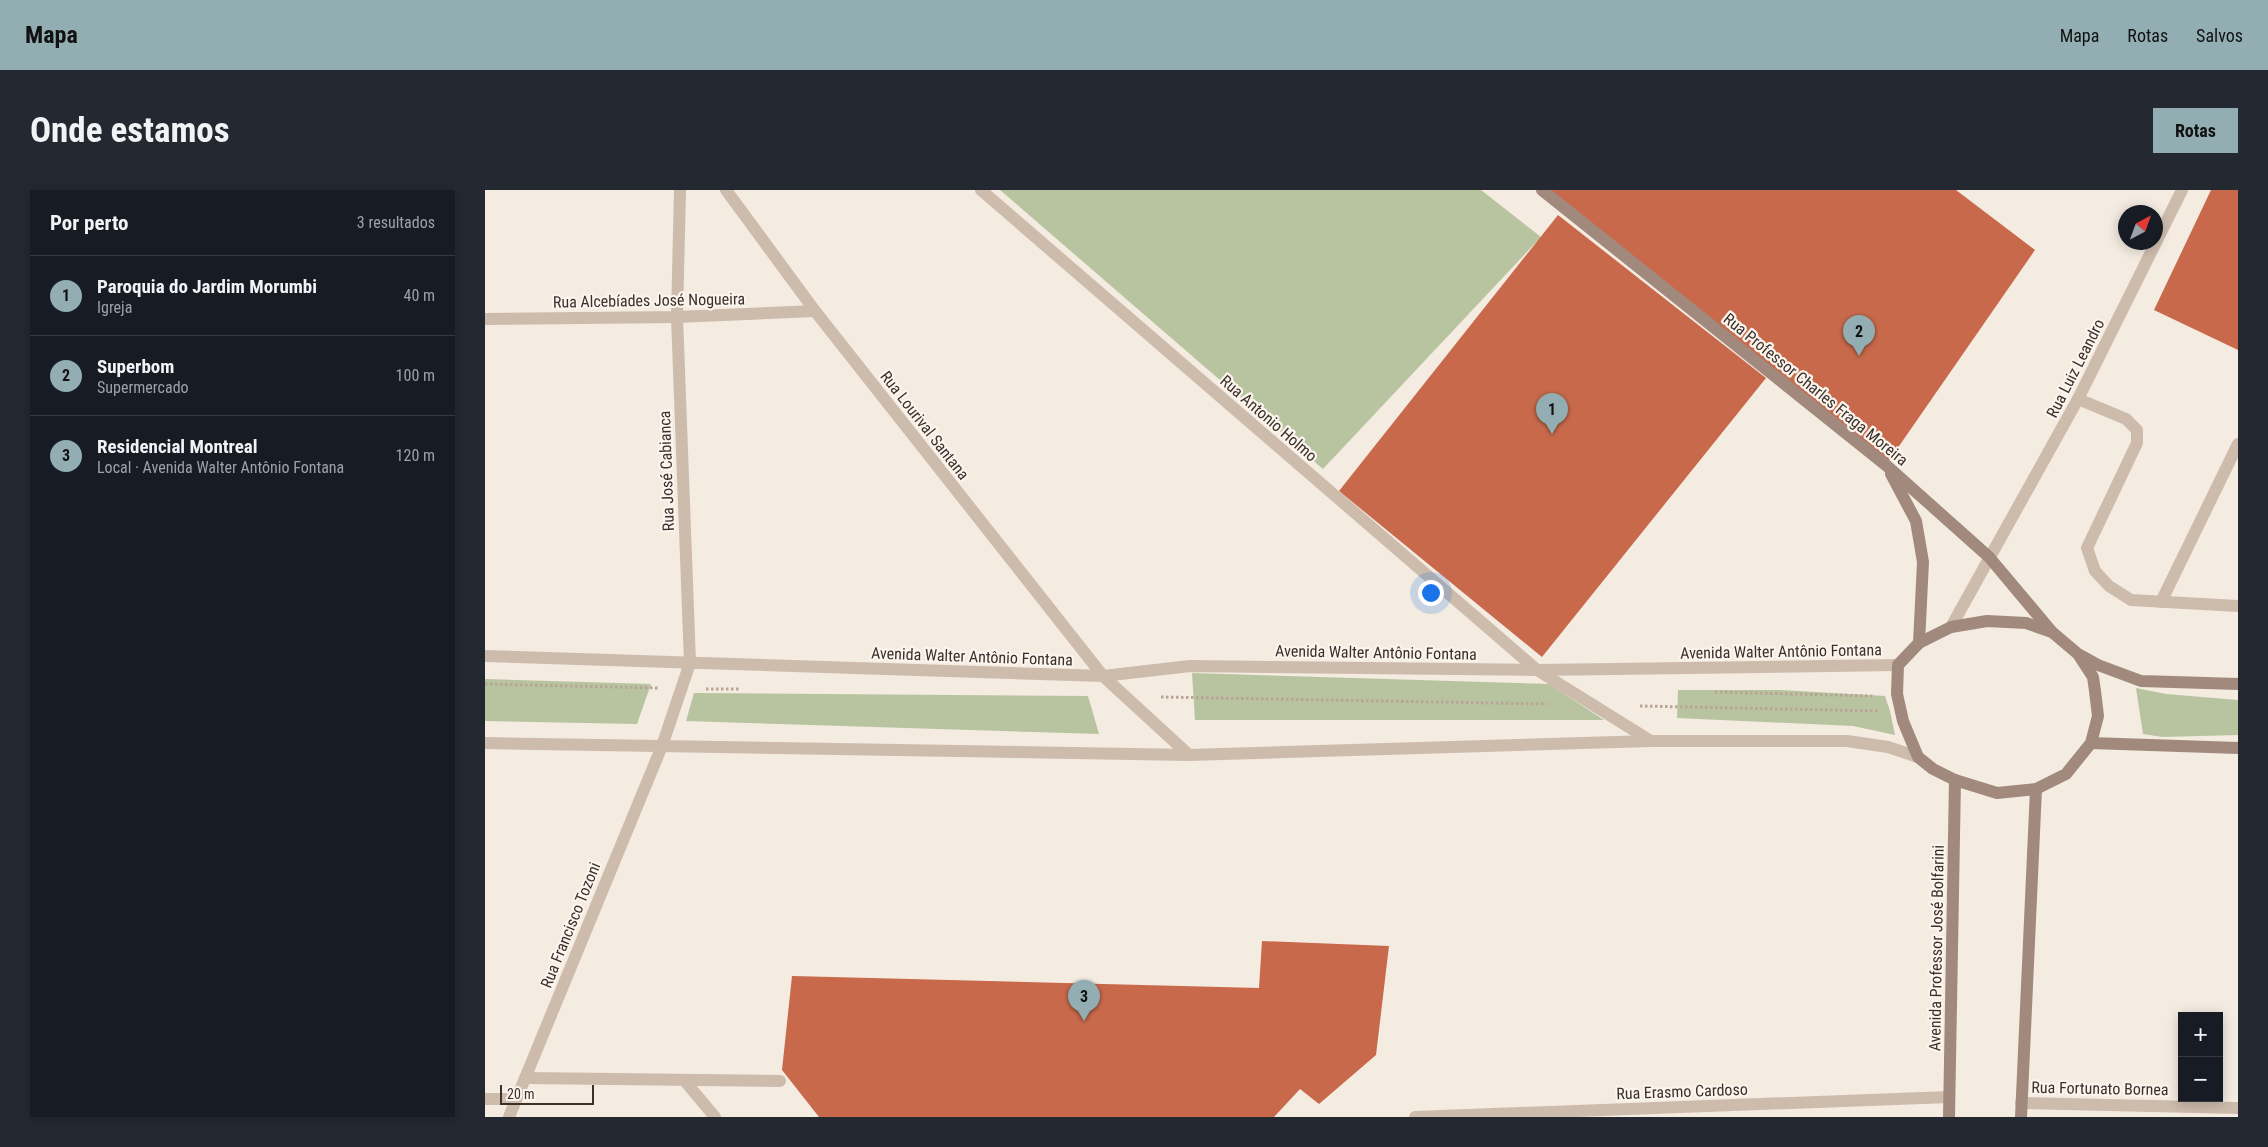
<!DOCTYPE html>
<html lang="pt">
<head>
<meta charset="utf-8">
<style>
  body { margin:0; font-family:"Roboto Condensed",sans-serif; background:#242831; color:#f1f3f6 }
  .controls { position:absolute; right:15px; bottom:15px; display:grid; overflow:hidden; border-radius:0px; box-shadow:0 2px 12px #0003 }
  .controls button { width:45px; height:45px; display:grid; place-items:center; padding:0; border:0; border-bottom:1px solid #363941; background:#171b24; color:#f1f3f6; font:25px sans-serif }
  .compass { position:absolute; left:1633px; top:15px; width:45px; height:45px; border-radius:50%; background:#171b24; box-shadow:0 2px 12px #0003; rotate:41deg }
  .scale { position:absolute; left:15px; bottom:12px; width:94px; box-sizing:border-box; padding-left:5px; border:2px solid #3b302b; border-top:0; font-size:14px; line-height:18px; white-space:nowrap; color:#3b302b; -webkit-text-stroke:4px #fbf5ee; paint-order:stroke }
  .you { position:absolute; left:945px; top:402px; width:18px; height:18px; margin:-12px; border:4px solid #fff; border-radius:50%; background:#1a73e8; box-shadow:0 0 0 8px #1a73e833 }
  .badge { display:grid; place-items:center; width:32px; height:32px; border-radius:50%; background:#92aeb2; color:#111; font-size:16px; font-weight:700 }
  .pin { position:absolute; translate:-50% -41px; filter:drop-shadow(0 1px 2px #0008) }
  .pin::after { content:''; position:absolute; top:26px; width:18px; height:15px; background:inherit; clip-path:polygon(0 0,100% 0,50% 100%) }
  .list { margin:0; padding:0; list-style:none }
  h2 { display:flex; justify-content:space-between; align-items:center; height:65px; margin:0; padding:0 20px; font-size:21px }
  h2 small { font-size:16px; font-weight:400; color:#9ea1a6 }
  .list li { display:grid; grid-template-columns:32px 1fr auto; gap:15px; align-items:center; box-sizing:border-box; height:80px; padding:0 20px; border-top:1px solid #363941 }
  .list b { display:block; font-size:19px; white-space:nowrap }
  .list p { margin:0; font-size:16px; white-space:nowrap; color:#9ea1a6 }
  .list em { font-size:16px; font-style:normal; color:#9ea1a6 }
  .map { position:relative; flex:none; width:1753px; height:927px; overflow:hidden; border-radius:0px }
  header { display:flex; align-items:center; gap:30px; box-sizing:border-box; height:70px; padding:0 25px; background:#92aeb2; color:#111 }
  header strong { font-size:24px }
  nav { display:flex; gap:28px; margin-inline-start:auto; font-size:18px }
  .intro { display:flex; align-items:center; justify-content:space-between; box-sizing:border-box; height:120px; padding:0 30px }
  h1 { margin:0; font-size:35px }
  .button { padding:12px 22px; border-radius:0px; background:#92aeb2; color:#111; font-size:18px; font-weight:700 }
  main { display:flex; gap:30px; padding:0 30px }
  aside { flex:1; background:#171b24; border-radius:0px; box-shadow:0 2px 12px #0003 }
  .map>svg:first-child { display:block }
</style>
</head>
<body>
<header>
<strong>Mapa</strong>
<nav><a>Mapa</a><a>Rotas</a><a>Salvos</a></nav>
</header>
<div class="intro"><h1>Onde estamos</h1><a class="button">Rotas</a></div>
<main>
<aside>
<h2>Por perto<small>3 resultados</small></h2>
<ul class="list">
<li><span class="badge">1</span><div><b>Paroquia do Jardim Morumbi</b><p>Igreja</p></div><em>40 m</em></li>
<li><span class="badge">2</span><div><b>Superbom</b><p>Supermercado</p></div><em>100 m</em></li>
<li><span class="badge">3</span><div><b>Residencial Montreal</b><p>Local · Avenida Walter Antônio Fontana</p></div><em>120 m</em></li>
</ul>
</aside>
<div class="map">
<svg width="1753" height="927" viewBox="0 0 1753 927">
  <rect width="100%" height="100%" fill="#f4ebe1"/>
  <g fill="#b8c4a0">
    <polygon points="515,0 996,0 1056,47 838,279"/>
    <polygon points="707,483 1064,494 1119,530 710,530"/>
    <polygon points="0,489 166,494 152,534 0,531"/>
    <polygon points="1651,498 1681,504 1753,510 1753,545 1677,547 1658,544"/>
    <polygon points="1193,500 1296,500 1400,506 1405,521 1410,545 1368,536 1192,528"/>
    <polygon points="209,503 603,506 614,544 201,531"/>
  </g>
  <g fill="#c8694b">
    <polygon points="1064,0 1471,0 1550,60 1403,272"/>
    <polygon points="1726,0 1753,0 1753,160 1669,120"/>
    <polygon points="1073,25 1281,188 1057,467 854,301"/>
    <polygon points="777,751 904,756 891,865 834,914 815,899 789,927 334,927 297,880 307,786 774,798"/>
  </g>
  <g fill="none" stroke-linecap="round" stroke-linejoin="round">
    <g stroke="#b9a596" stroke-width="3" stroke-dasharray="2.5 2.5" stroke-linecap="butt">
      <polyline points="0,494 174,498"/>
      <polyline points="221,499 254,499"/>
      <polyline points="1230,502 1389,506"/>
      <polyline points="676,507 1062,514"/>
      <polyline points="1155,516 1394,521"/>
    </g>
    <g stroke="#cdbbac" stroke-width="12">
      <polyline points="1593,209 1641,229 1652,240 1652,253 1602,358 1610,381 1624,396 1646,410 1753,416"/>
      <polyline points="1676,412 1753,254"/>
    </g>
    <g stroke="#cdbbac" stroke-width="12">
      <polyline points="241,0 330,121 618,486 704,565"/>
      <polyline points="496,0 1052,480 1166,551"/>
      <polyline points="0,129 192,127 330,121"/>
      <polyline points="1466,437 1593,209 1697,0"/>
      <polyline points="40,888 295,891"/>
      <polyline points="199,890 230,927"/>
      <polyline points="0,909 31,909"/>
      <polyline points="1536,913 1753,918"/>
      <polyline points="24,927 177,556 205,473 192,127 195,0"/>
      <polyline points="930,927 1464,907"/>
    </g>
    <g stroke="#cdbbac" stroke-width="12">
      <polyline points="0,466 618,486 705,476 1052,480 1413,475"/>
      <polyline points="0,553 704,565 1166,551 1362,551 1403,557 1433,567"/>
    </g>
    <g stroke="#a18a7d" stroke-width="12">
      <polyline points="1057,0 1402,276 1504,367 1567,442"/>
      <polyline points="1406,284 1431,331 1438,372 1434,453"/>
      <polyline points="1593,464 1608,487 1610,501 1613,526 1606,553 1581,584 1551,599 1512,603 1470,590 1448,579 1433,567 1418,531 1412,504 1413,475 1434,453 1466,437 1502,431 1541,433 1567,442 1593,464 1613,475 1656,491 1753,494"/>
      <polyline points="1606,553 1753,558"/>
      <polyline points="1464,927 1470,590"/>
      <polyline points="1536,927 1551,599"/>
    </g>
  </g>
  <g text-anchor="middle" stroke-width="4.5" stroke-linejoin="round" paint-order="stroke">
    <g font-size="16" fill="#3b302b" stroke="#fbf5ee">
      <text transform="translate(164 110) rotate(-1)" y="6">Rua Alcebíades José Nogueira</text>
      <text transform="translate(1590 178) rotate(-63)" y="6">Rua Luiz Leandro</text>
      <text transform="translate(1331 199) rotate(39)" y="6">Rua Professor Charles Fraga Moreira</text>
      <text transform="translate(784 228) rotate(41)" y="6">Rua Antonio Holmo</text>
      <text transform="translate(440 235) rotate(52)" y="6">Rua Lourival Santana</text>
      <text transform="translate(181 281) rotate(-92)" y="6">Rua José Cabianca</text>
      <text transform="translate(1296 461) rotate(-1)" y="6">Avenida Walter Antônio Fontana</text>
      <text transform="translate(891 462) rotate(1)" y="6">Avenida Walter Antônio Fontana</text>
      <text transform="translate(487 466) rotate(2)" y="6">Avenida Walter Antônio Fontana</text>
      <text transform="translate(85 735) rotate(-68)" y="6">Rua Francisco Tozoni</text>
      <text transform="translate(1451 758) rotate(-89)" y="6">Avenida Professor José Bolfarini</text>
      <text transform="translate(1615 898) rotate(1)" y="6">Rua Fortunato Bornea</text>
      <text transform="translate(1197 901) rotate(-2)" y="6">Rua Erasmo Cardoso</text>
    </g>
  </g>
</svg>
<div class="controls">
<button>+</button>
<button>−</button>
</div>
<svg class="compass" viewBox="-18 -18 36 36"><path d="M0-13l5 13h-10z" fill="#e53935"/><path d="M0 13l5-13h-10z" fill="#9ea1a6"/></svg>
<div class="scale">20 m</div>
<div class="you"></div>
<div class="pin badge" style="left:1067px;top:244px">1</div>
<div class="pin badge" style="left:1374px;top:166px">2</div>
<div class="pin badge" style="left:599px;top:831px">3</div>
</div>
</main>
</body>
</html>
